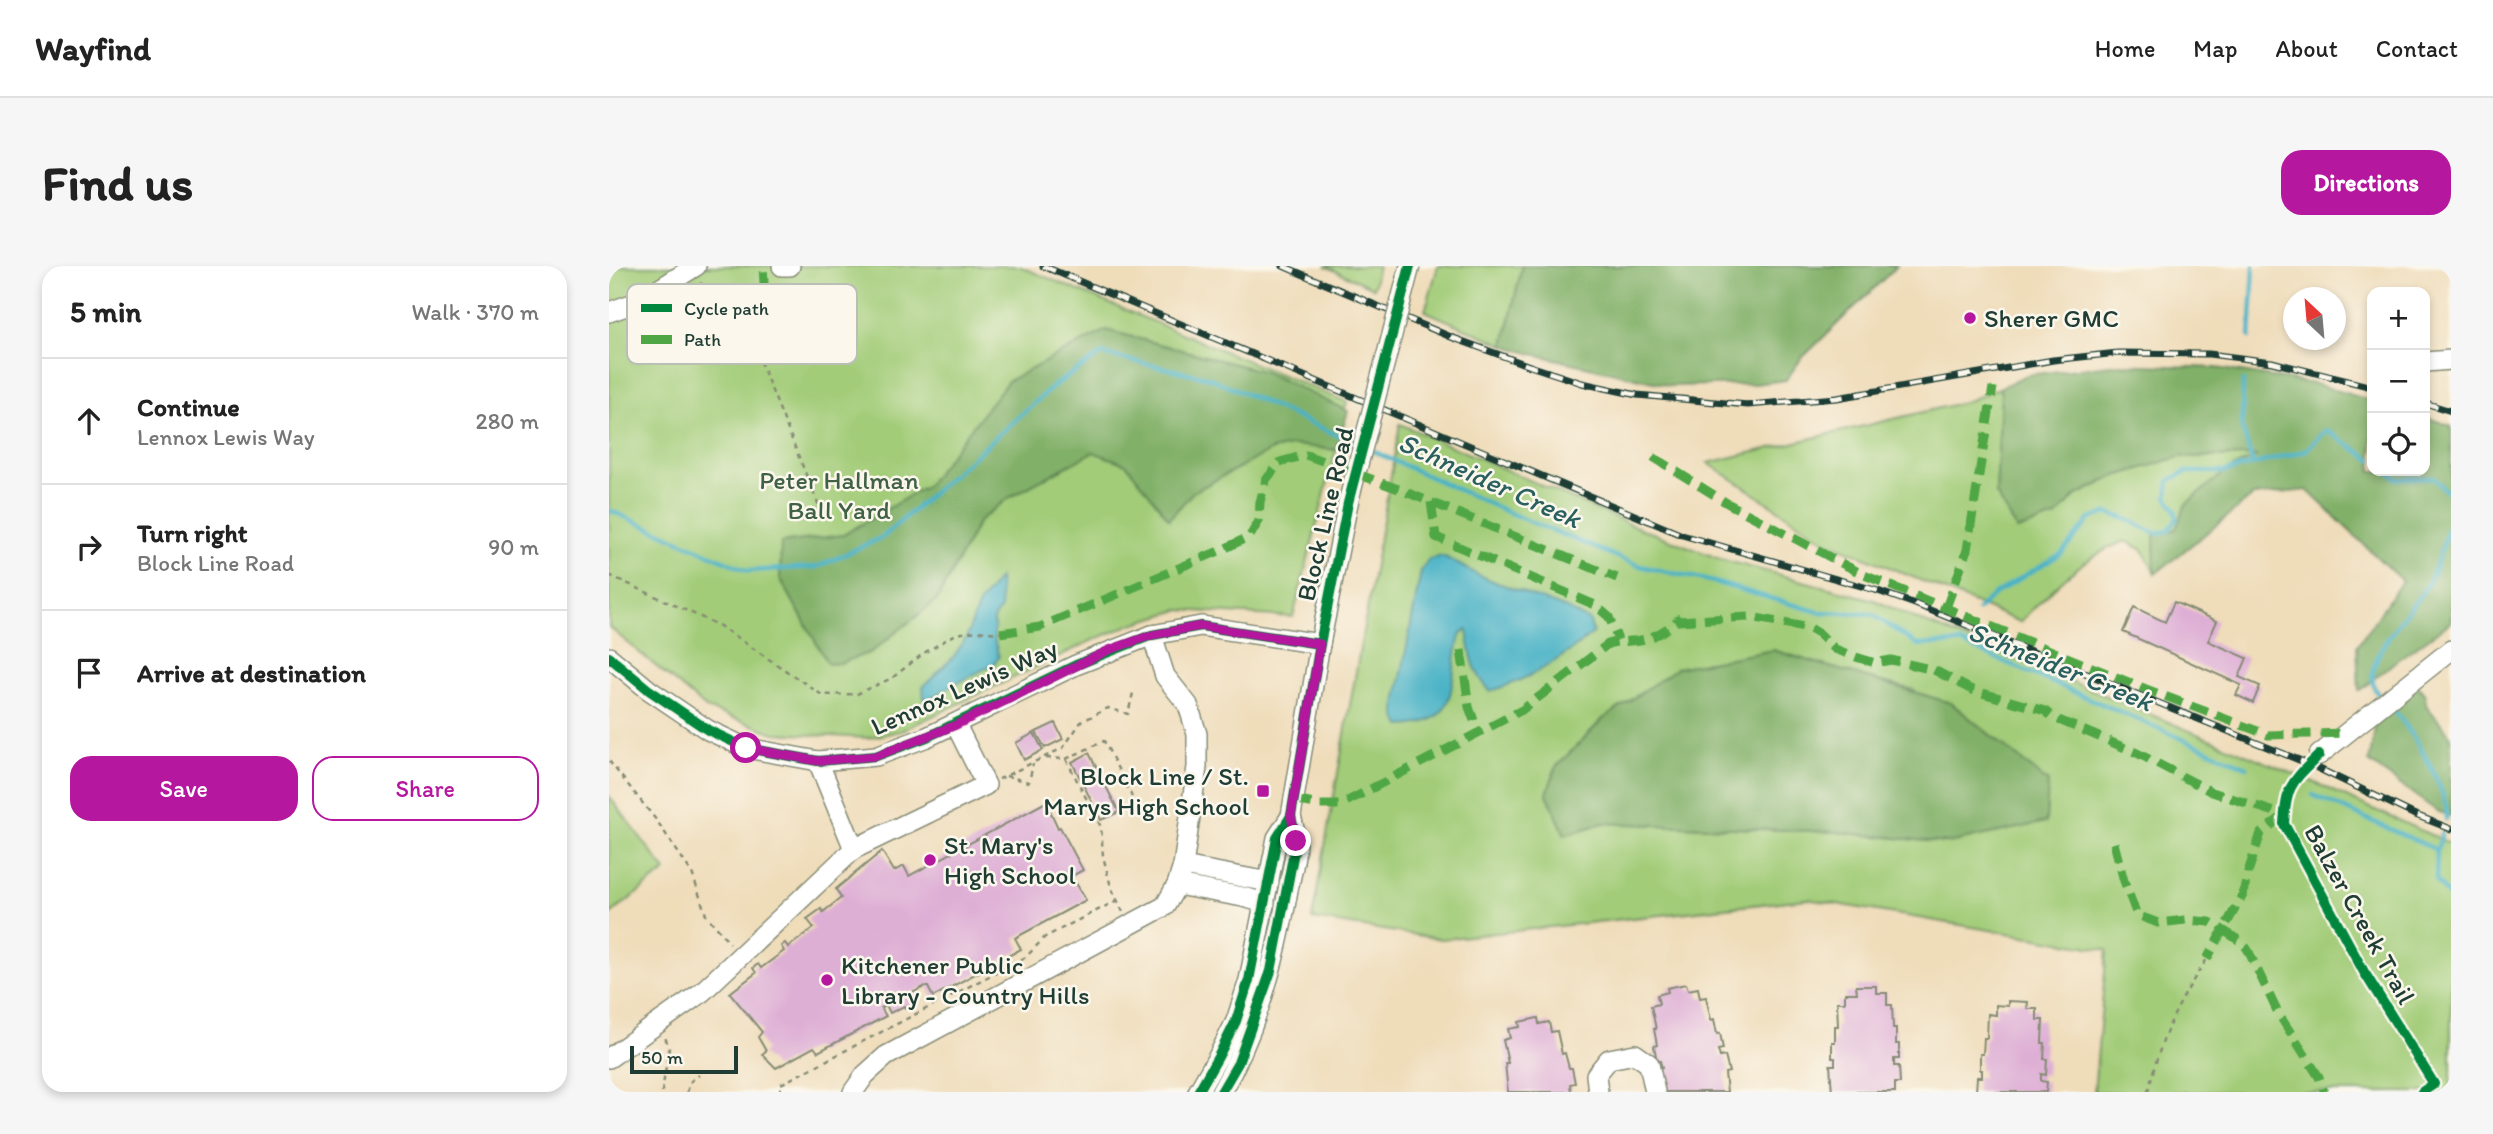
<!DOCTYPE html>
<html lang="en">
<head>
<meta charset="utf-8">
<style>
  body { margin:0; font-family:Itim,sans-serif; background:#f6f6f6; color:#222 }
  .controls { position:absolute; right:21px; top:21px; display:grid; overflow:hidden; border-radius:14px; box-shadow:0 4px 10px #0003 }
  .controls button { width:63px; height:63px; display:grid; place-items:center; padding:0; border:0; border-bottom:2px solid #e0e0e0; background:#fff; color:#222; font:35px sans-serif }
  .compass { position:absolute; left:1674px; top:21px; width:63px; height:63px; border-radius:50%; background:#fff; box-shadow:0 4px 10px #0003; rotate:334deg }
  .scale { position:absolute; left:21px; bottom:18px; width:108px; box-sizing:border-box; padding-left:7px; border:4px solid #1f3d34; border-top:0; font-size:19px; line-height:24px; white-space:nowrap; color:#1f3d34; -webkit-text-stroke:5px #fbf7ec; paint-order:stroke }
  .stop { position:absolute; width:21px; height:21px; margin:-16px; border:5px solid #b5179e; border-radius:50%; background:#fff }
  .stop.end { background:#b5179e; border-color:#fff; box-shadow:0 2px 7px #0008 }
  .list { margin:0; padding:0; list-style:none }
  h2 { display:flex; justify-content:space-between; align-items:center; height:91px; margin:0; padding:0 28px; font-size:30px }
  h2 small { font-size:23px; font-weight:400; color:#767676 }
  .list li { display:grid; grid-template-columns:46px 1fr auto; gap:21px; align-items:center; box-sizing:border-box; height:126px; padding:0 28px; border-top:2px solid #e0e0e0 }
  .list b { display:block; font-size:26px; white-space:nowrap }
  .list p { margin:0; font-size:23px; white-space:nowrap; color:#767676 }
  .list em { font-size:23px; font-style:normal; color:#767676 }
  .actions { display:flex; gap:14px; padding:21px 28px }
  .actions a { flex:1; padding:16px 0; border:2px solid #b5179e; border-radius:21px; text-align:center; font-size:24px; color:#b5179e }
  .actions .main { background:#b5179e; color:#fff }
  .icon { flex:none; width:38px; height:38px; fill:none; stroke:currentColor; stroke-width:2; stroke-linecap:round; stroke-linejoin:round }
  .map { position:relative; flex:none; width:1842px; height:826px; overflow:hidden; border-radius:21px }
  header { display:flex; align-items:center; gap:42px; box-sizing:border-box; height:98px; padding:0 35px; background:#fff; border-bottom:2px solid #e0e0e0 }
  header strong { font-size:33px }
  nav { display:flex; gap:38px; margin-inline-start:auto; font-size:24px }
  .intro { display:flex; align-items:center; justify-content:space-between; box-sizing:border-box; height:168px; padding:0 42px }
  h1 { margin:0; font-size:49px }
  .button { padding:18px 32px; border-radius:21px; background:#b5179e; color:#fff; font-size:24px; font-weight:700 }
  main { display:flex; gap:42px; padding:0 42px }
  aside { flex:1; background:#fff; border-radius:21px; box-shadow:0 4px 10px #0003 }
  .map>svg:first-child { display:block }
</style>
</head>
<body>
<header>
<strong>Wayfind</strong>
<nav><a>Home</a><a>Map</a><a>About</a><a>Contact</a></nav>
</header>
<div class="intro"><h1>Find us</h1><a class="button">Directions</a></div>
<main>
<aside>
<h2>5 min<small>Walk · 370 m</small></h2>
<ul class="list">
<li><svg class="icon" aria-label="ahead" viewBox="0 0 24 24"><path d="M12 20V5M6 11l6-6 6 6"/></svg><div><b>Continue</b><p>Lennox Lewis Way</p></div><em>280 m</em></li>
<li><svg class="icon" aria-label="right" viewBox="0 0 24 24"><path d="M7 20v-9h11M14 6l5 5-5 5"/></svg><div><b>Turn right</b><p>Block Line Road</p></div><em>90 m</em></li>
<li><svg class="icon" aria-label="arrive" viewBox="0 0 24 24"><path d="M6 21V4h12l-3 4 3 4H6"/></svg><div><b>Arrive at destination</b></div></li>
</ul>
<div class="actions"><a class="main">Save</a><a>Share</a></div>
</aside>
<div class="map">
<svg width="1842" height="826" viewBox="0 0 1842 826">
  <rect width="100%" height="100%" fill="#fbf7ec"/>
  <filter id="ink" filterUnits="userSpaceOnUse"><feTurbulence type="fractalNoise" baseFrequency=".0143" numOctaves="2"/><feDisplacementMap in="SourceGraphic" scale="14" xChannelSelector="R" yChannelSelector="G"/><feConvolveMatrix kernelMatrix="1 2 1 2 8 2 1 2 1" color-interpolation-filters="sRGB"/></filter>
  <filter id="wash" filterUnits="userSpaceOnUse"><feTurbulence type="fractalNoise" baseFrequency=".00686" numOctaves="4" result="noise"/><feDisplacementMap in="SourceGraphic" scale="28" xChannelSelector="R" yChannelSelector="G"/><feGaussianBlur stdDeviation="1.57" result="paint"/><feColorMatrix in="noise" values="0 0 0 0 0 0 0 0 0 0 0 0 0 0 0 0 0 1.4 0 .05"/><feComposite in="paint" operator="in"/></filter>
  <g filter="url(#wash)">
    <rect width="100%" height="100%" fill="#efdcb9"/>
    <g fill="#a2cc78" stroke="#608456" stroke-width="2" fill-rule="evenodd">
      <polygon points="0,0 410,0 738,136 723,183 727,184 684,351 570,344 523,358 482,375 292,465 259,472 166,467 97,442 0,361"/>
      <polygon points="716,0 769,0 764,22"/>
      <polygon points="829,0 913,0 895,79 816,45"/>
      <path d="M 1390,122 L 1392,128 L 1387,228 L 1447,251 L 1466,230 L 1504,211 L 1570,191 L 1650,190 L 1617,205 L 1577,238 L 1567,263 L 1557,267 L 1545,266 L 1546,308 L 1534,284 L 1517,275 C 1475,289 1441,325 1411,356 L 1215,274 L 1099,197 L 1356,136 Z"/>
      <path d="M 791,158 L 1028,261 L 1111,293 L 1265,334 L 1314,356 L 1432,403 L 1704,516 L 1842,578 L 1842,826 L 1485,826 L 1498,684 L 1198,633 L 832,673 L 703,653 ZM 1250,410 L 1306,424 L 1339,577 L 1227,566 L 994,557 L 956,568 L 938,528 L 947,501 L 994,453 Z"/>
      <polygon points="0,530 57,605 0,649"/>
    </g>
    <g fill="#81b068" stroke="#50764e" stroke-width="2">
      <polygon points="913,0 1288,0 1192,93 1177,114 1145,118 1062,120 920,87 895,79"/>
      <polygon points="497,64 656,106 739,145 727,184 686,179 663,184 584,226 560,253 517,198 484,186 401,231 370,255 328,334 262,386 232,397 219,398 171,312 172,277 234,269 317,220 399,115"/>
      <polygon points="1510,98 1608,102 1710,119 1763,135 1763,205 1816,205 1816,151 1842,160 1842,356 1788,394 1750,425 1748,380 1793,315 1698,224 1644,230 1546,308 1545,266 1557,267 1567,263 1577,238 1617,205 1648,190 1570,191 1504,211 1466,230 1447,251 1408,264 1387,228 1392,128 1390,122 1418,109"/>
      <polygon points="1164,384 1342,437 1439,516 1437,556 1339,577 1227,566 994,557 956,569 938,528 947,501 994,453 1068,402"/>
      <polygon points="1807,417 1816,429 1817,439 1842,470 1842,550 1828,545 1760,496 1768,451"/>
    </g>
    <g fill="#48b2c6" stroke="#34787d" stroke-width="2">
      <path d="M 834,290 L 871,310 L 960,344 L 981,355 L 984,367 C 955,391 918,415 881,425 C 863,405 862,390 858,364 L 852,367 C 837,411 857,458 792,460 L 787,449 L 787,438 L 812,305 L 820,293 Z"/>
      <polygon points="390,312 392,343 385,351 385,372 390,391 385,398 315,435 314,421 345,390 357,372 370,338"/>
    </g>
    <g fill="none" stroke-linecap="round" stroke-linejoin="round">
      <g stroke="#48b2c6" stroke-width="4.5">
        <polyline points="1641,71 1645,0"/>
        <polyline points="1634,115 1633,162 1644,198"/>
        <polyline points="759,183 912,252 1031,300 1101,315 1210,346 1263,348 1308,379 1352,377 1638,501"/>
        <polyline points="1778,205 1788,213 1824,211 1842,230"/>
        <polyline points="0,244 139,305 208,301 274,271 447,118 493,88 601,112 748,178"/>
        <polyline points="1369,344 1387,327 1453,287 1481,253 1498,247 1515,252 1547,267 1559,265 1568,252 1566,243 1558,231 1560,215 1576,206 1615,206 1696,185 1717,164 1763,194"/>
        <path d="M 1773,433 C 1739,401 1806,343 1820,316 C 1829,297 1835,274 1842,254"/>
        <path d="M 1780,439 C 1799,457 1842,527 1837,553"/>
        <polyline points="1704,529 1828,584"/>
        <polyline points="1833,568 1828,584 1827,614 1842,633"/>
      </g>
    </g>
    <g id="blocks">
      <g fill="#deafd5">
        <polygon points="1565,336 1608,355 1599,375 1638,392 1630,411 1651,420 1644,437 1627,429 1632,419 1514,366 1525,341 1556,356"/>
        <polygon points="446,457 454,473 436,482 427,466"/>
        <polygon points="425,467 434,484 415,494 407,477"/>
        <polygon points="480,487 510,546 492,554 463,496"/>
        <polygon points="437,536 449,562 451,561 474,604 461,611 465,618 467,617 477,634 406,672 412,683 324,731 319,721 315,721 301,728 306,737 296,742 295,740 281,747 277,739 272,742 277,750 209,786 205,781 167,802 153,788 157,785 149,771 153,766 121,727 147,707 144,702 149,698 152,702 175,685 172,680 176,677 179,681 205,662 198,653 212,643 214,646 232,632 227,623 273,585 285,605 295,600 300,610"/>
        <polygon points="1077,718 1079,724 1089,722 1091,732 1097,731 1102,754 1105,753 1108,768 1111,767 1114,783 1109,784 1111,791 1116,790 1120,806 1116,807 1118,826 1055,826 1048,803 1053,802 1051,795 1048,795 1045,780 1048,779 1045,763 1047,763 1042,740 1050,738 1048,729 1059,726 1058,722"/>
        <polygon points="1247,720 1267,720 1267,727 1278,727 1278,739 1283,739 1284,762 1287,762 1287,778 1290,778 1290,793 1285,793 1285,800 1290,800 1291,817 1286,817 1286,826 1223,826 1221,799 1226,799 1226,792 1223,792 1223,776 1226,776 1226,760 1229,760 1228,736 1236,736 1236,727 1248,727"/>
        <polygon points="1399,735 1419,736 1418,743 1428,743 1428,754 1434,754 1433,777 1436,777 1435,793 1438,793 1437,809 1432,808 1432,815 1438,816 1437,826 1367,826 1368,811 1373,811 1373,804 1371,804 1371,788 1374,788 1375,772 1378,772 1379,748 1387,749 1387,739 1399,740"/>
        <polygon points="929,752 930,758 940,756 942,766 948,765 953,788 956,787 960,802 963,802 966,817 961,818 962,826 899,826 896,797 899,797 894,774 901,772 899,763 911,761 910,756"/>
      </g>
    </g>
  </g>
  <g filter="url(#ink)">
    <use href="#blocks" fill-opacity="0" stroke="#878c76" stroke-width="2"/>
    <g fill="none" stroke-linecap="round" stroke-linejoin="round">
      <g stroke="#878c76" stroke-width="22">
        <g id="minor">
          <polyline points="173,0 181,0"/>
          <polyline points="0,46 31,35 87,0"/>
          <polyline points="1816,96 1842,94"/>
          <polyline points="0,391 40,424 99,464 137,482 209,495 267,490 318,471 467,399 543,369 592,360 711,378"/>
          <polyline points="1710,489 1842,384"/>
          <polyline points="209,495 245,583"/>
          <polyline points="574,600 660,616"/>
          <polyline points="568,619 634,631 656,637"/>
          <polyline points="0,792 93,726 245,583 377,519 347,459"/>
          <polyline points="244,826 256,809 277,790 556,640 568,619 574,600 588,501 588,468 579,439 556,410 543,369"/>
          <polyline points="589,826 609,791 627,755 640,714 668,572 682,550"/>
          <path d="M 612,826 C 648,764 667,695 679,624 C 682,609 687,592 687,577 C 687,568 684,559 682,550 L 711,378 L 739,237"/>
          <polyline points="989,826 987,809 1000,793 1026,788 1040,798 1046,826"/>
        </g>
      </g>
      <g stroke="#878c76" stroke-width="2.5" stroke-dasharray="5 5" stroke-linecap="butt">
        <path d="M 91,17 C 135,44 151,97 170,142 C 184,176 197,209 211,242"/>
        <polyline points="0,309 111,360 213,429 248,428 283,412 315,387 347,368 368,365 391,367"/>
        <polyline points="437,492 457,493 495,475 523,531"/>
        <polyline points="457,493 492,561 494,590 502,621 514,646"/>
        <polyline points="0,495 48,555 83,607 97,649 121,677"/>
        <polyline points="397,510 420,516 424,498"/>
        <polyline points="390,513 454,482 472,456 499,442 519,448 524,427"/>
        <polyline points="53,826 60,782 56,771"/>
        <polyline points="78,826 82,815 90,809"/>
        <polyline points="173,826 170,819 417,691 436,671 509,634"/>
        <path d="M 1539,826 C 1552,771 1567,739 1598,693"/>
      </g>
      <use href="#minor" stroke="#fff" stroke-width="19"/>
      <g stroke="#1f3d34" stroke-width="7">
        <g id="rail">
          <polyline points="434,0 1073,269 1266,324 1306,338 1700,498 1804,548 1842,563"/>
          <polyline points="674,0 842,71 921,100 973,117 1028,129 1139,139 1228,132 1444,94 1509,87 1600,88 1663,96 1763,121"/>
          <polyline points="1816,137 1842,145"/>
        </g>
      </g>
      <use href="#rail" stroke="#fbf7ec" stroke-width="4.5" stroke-dasharray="13" stroke-linecap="butt"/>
      <g stroke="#878c76" stroke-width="22" stroke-linecap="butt">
        <polyline id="minor-bridge" points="739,237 801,0"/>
      </g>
      <use href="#minor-bridge" stroke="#fff" stroke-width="19"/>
      <g stroke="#4fa644" stroke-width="9" stroke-dasharray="18 9" stroke-linecap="butt">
        <polyline points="142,75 156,34 154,0"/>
        <polyline points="1044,191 1118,237 1255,309 1537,423 1659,469 1737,467"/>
        <polyline points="822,236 827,271 986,339 1000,351 1009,374"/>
        <polyline points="1337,342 1358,284 1384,121"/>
        <polyline points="1068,355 1142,351 1201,362 1211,368 1226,383 1247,391 1266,397 1282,394 1325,404 1363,424 1436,445 1445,452 1528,487 1603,526 1675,549"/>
        <polyline points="391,367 431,361 617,282 641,270 650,255 651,236 657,214 671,196 697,189 792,224 1008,312"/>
        <polyline points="852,384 860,441 870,468"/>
        <path d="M 685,534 L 711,539 L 731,539 L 913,444 L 999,378 C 1008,375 1012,376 1021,375 C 1041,375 1059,364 1072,351"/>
        <polyline points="1675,549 1652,567 1639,606 1634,629 1614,664 1634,677 1639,684 1669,747 1710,811 1715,826"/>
        <polyline points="1505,577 1515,615 1528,649 1549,657 1577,654 1601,656 1614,664 1598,693"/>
      </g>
      <g stroke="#fbf7ec" stroke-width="15">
        <g id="cycleway">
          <polyline points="0,391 40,424 99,464 137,482 209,495 267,490 318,471 467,399 543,369 592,360 711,378"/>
          <path d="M 1710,489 C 1683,516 1677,519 1675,558 L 1755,706 L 1825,818 L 1813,826"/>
          <polyline points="589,826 609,791 627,755 640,714 668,572 682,550"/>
          <polyline points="612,826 629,797 662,705 687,575 682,550 711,378 739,237 801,0"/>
        </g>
      </g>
      <use href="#cycleway" stroke="#00873e" stroke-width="10"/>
    </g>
  </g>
  <g fill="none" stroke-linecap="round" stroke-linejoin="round" filter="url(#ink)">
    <polyline stroke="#b5179e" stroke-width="9" points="137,482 209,495 267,490 347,459 500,384 543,369 592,360 711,378 682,550 687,575"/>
  </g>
  <g fill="#b5179e" stroke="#fbf7ec" stroke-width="2.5">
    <circle cx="1361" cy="52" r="7"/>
    <rect x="647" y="518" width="14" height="14" rx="3.5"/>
    <circle cx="321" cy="594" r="7"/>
    <circle cx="218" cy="714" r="7"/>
  </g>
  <g text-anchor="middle" stroke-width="5" stroke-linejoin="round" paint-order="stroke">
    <g font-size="26" fill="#1f3d34" stroke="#fbf7ec" text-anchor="start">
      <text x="1375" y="61">Sherer GMC</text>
      <text x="640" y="519" text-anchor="end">Block Line / St.<tspan x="640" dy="30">Marys High School</tspan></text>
      <text x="335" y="588">St. Mary's<tspan x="335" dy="30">High School</tspan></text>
      <text x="232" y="708">Kitchener Public<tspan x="232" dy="30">Library - Country Hills</tspan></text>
    </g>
    <g font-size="26" fill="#406145" stroke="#fbf7ec">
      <text x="230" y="223">Peter Hallman<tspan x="230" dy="30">Ball Yard</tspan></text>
    </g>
    <g font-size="26" fill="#1f3d34" stroke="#fbf7ec">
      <text transform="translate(716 248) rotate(-77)" y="9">Block Line Road</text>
      <text transform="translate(355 421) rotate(-24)" y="9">Lennox Lewis Way</text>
      <text transform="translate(1751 648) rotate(61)" y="9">Balzer Creek Trail</text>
    </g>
    <g font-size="28" font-style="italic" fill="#2b6060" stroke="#fbf7ec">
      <text transform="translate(881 214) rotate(24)" y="10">Schneider Creek</text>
      <text transform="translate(1452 400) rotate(22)" y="10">Schneider Creek</text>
    </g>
  </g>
  <rect x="18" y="18" width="230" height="80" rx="10" fill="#fbf7ec" stroke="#b9bfb5" stroke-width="2"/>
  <rect x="32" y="38" width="31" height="8" fill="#00873e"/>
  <rect x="32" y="69" width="31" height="9" fill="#4fa644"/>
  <g font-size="19" fill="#1f3d34">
    <text x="75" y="49">Cycle path</text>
    <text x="75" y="80">Path</text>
  </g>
</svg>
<div class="controls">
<button>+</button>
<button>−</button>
<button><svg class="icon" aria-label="locate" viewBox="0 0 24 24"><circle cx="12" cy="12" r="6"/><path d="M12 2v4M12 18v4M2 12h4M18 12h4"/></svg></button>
</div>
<svg class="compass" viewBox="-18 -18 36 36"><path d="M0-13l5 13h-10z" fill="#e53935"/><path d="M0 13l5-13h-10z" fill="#767676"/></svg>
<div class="scale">50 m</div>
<div class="stop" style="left:137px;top:482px"></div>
<div class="stop end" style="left:687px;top:575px"></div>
</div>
</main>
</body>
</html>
